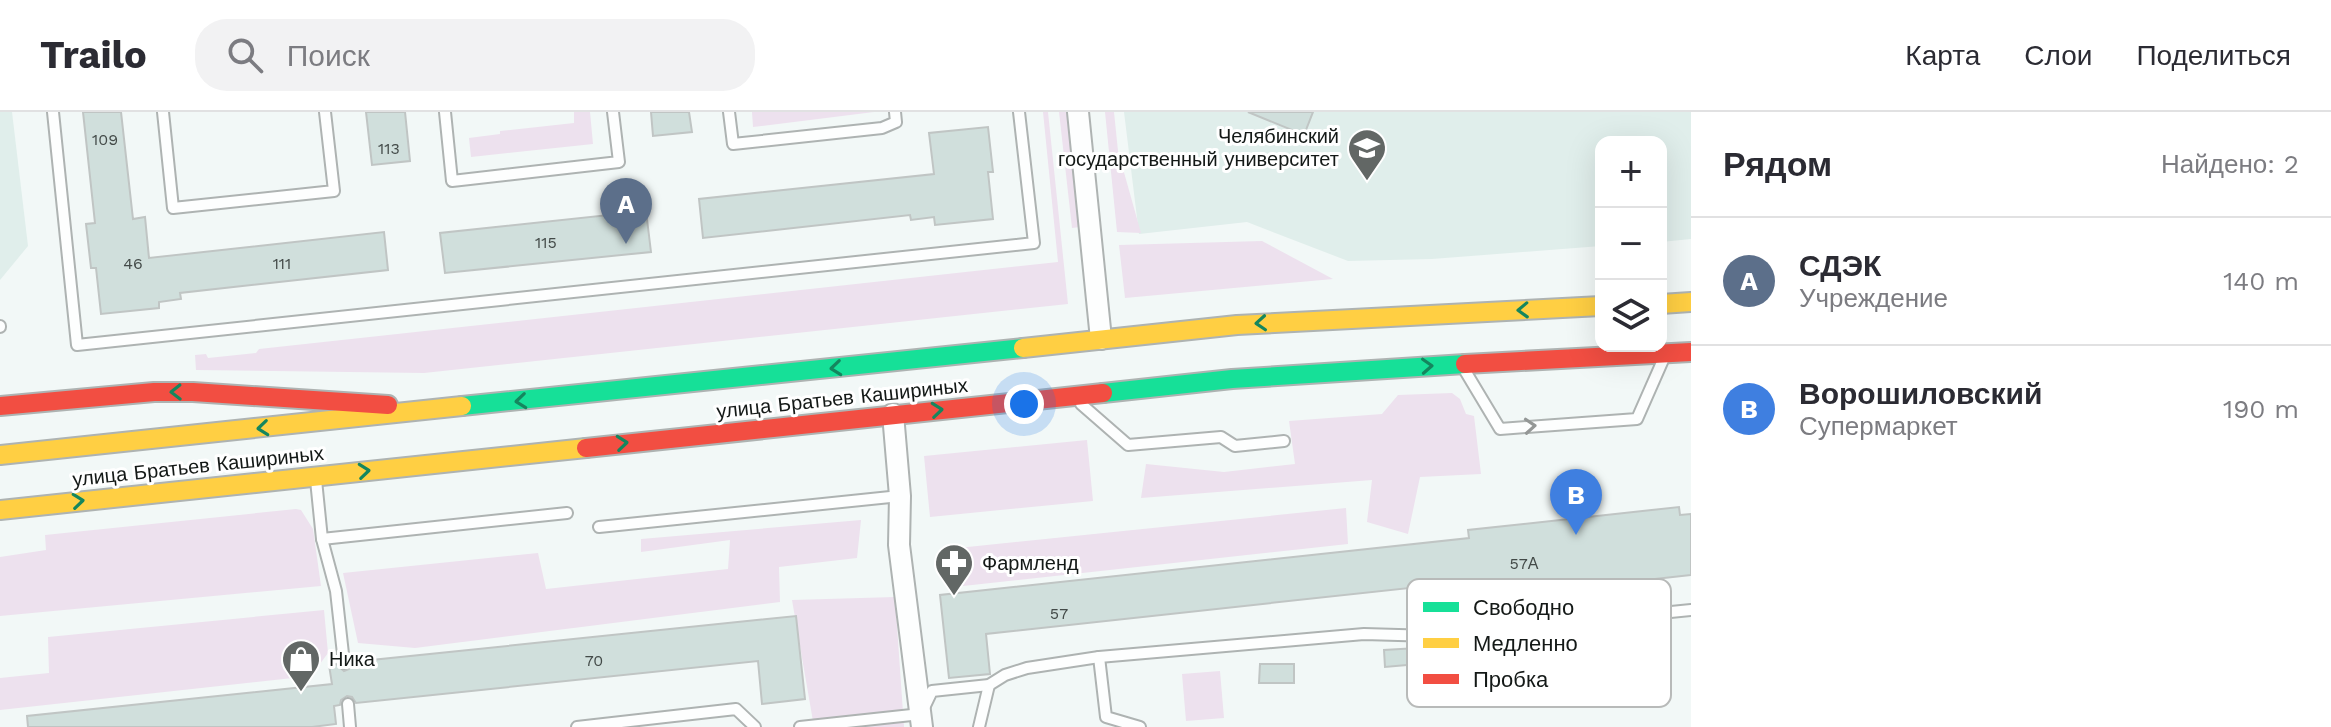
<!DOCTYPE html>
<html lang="ru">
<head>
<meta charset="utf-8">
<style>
  body { margin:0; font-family:"Work Sans",sans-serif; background:#f2f2f3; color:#2b2b33 }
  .controls { position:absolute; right:24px; top:24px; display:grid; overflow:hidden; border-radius:16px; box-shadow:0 8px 32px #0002 }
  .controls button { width:72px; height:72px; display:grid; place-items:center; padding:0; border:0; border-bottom:2px solid #e1e1e2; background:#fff; color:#2b2b33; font:40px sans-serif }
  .you { position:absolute; left:1024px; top:292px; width:28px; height:28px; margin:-20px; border:6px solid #fff; border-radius:50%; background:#1a73e8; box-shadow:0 0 0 12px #1a73e833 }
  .badge { display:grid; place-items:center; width:52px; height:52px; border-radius:50%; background:#626765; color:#fff; font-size:26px; font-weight:700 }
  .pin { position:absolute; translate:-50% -66px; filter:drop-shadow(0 2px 4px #0008) }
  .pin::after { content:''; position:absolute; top:42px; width:28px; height:24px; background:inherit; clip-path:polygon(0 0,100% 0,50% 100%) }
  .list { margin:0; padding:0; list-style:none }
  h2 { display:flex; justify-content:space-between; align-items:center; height:104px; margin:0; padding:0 32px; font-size:34px }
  h2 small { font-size:26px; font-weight:400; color:#7c7c81 }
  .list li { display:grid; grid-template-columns:52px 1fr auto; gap:24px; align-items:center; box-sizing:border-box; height:128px; padding:0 32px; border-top:2px solid #e1e1e2 }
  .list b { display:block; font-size:30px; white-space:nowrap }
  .list p { margin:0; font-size:26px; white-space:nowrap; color:#7c7c81 }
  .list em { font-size:26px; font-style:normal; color:#7c7c81 }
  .icon { flex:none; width:44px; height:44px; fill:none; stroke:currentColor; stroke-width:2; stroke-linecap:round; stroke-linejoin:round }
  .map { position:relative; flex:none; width:1691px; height:615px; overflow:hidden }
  header { display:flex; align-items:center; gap:48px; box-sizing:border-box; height:112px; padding:0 40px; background:#fff; border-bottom:2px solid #e1e1e2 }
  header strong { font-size:38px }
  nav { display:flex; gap:44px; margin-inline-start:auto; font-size:28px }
  .search { width:560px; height:72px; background:#f2f2f3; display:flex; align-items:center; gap:20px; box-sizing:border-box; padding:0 28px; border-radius:32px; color:#7c7c81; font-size:30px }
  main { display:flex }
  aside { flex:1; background:#fff }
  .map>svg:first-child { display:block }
</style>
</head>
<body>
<header>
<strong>Trailo</strong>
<div class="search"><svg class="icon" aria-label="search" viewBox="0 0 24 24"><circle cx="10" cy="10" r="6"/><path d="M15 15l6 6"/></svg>Поиск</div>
<nav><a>Карта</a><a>Слои</a><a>Поделиться</a></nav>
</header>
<main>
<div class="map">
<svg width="1691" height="615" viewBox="0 0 1691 615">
  <rect width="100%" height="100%" fill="#f2f8f7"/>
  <g fill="#e0eeeb">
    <polygon points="0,0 12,0 28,134 0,168"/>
    <polygon points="1124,0 1691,0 1691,127 1661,130 1661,30 1601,30 1601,134 1432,147 1348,149 1247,110 1139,122"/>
  </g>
  <g fill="#ede1ee">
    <polygon points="574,0 590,0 593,32 471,45 469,26 500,22 500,19 574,11"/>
    <polygon points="752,0 874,0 753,15"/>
    <polygon points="1043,0 1048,0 1068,192 424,261 196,258 195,243 206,242 208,246 256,241 259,237 1058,150"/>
    <polygon points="1059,0 1068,0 1080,115 1072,116"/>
    <polygon points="1105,0 1114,0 1118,39 1141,121 1117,120"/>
    <polygon points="1262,129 1333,167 1125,186 1119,133"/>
    <polygon points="1452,281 1460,287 1466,302 1474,304 1481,362 1420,365 1408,422 1367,410 1372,368 1141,386 1146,352 1224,360 1295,352 1289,309 1382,302 1398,283"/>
    <polygon points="1087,328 1093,389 930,405 924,344"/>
    <polygon points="1346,396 1348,432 963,474 958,436"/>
    <polygon points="296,397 301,398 313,417 321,474 0,504 0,445 46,438 45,423"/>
    <polygon points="861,408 857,446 779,455 780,490 415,536 358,531 343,461 538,441 546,477 728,457 730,428 641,440 641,427"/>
    <polygon points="895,485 904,615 814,615 792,488"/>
    <polygon points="324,498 328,541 311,564 0,598 0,566 49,561 48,525"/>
    <polygon points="1220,559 1224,606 1186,609 1182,562"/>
  </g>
  <g fill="#d0dfdc" stroke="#c0c5c4" stroke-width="2">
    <polygon points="83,0 121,0 133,107 145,105 149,146 384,120 388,158 180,181 181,187 159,190 159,196 101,202 96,156 91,156 86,112 95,111"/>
    <polygon points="366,0 405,0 410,49 372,53"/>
    <polygon points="651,0 689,0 692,20 653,24"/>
    <polygon points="1248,0 1313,0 1304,23"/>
    <polygon points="988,15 993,60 988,60 993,107 935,113 934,105 911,108 910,103 703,126 699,87 934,62 929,21"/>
    <polygon points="646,99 651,140 445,161 440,121"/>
    <polygon points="1679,395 1680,403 1691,402 1691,463 1411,494 1409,476 986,522 990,562 949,566 940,483 1469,426 1468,418"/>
    <polygon points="796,504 805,587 762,592 758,549 356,591 352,585 347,584 341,588 340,593 334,594 336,612 312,615 28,615 27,604 332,572 329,553 336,552 344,559 349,557 352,550"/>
    <polygon points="1417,536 1418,552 1385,555 1384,538"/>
    <polygon points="1260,552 1294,552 1294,571 1259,571"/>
  </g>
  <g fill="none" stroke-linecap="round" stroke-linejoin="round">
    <g stroke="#aeb3b2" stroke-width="14">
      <g id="lane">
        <polyline points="53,0 77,233 1034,131 1019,0"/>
        <polyline points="163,0 173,96 334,79 325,0"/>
        <polyline points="445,0 452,69 619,50 613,0"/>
        <polyline points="729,0 733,32 882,16 896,10 895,0"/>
        <polyline points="0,215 0,214"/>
        <polyline points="1464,257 1500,317 1637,307 1663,248"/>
        <polyline points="1081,292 1128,333 1221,325 1235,334 1284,329"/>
        <polyline points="316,368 322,427 336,479 344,551"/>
        <polyline points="599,415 900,384"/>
        <polyline points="322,427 567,401"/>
        <polyline points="1099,545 1106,605 1140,615"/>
        <polyline points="348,592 350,615"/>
        <polyline points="577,615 736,597 755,615"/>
        <polyline points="800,615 921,602 932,579 989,573 1005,563 1027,556 1099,545 1364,522 1433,524 1691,498"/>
        <polyline points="979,615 989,573"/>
      </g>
    </g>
    <g stroke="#aeb3b2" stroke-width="24">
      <g id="street">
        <polyline points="1078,0 1101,227"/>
        <polyline points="893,302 900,384 899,433 922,615"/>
      </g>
    </g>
    <g stroke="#aeb3b2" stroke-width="22">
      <g id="fast">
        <polyline points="1103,281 1232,267 1465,252"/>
        <polyline points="462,294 1023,236"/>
      </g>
    </g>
    <g stroke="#aeb3b2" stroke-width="22">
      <g id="slow">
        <polyline points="1661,192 1691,190"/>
        <polyline points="1023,236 1237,213 1601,194"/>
        <polyline points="0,343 462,294"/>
        <polyline points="0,398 586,336"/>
      </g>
    </g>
    <g stroke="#aeb3b2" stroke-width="22">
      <g id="jam">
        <polyline points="1465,252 1691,240"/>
        <polyline points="0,294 154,280 193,280 388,293"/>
        <polyline points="586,336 1103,281"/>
      </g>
    </g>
    <use href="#lane" stroke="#fdfefe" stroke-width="10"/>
    <use href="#street" stroke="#fdfefe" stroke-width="20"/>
    <use href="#fast" stroke="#16e098" stroke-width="18"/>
    <use href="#slow" stroke="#ffcf43" stroke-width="18"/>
    <use href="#jam" stroke="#f24e42" stroke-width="18"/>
  </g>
  <defs><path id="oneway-chevron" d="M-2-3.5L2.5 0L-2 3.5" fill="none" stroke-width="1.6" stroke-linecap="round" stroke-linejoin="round" transform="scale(2)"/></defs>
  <g stroke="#15865e">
    <use href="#oneway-chevron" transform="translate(1523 198) rotate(178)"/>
    <use href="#oneway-chevron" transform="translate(1261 211) rotate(176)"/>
    <use href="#oneway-chevron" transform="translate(1427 254) rotate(-3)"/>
    <use href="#oneway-chevron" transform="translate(836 256) rotate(174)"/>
    <use href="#oneway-chevron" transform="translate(176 280) rotate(179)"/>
    <use href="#oneway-chevron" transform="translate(521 289) rotate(174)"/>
    <use href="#oneway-chevron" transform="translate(937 298) rotate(-6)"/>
    <use href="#oneway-chevron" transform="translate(263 316) rotate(174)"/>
    <use href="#oneway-chevron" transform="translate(622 331) rotate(-6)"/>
    <use href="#oneway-chevron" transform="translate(364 359) rotate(-6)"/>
    <use href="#oneway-chevron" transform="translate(78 389) rotate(-6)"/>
  </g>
  <use stroke="#949796" href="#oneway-chevron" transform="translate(1530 314) rotate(-4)"/>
  <defs>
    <g id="university-pin" transform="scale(2)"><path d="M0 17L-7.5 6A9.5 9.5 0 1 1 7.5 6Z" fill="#626765" stroke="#fff"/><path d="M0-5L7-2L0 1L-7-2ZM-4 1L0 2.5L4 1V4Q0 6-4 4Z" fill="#fff"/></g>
    <g id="pharmacy-pin" transform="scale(2)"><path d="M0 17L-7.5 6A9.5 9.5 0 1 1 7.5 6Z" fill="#626765" stroke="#fff"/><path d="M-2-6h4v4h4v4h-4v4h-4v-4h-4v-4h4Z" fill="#fff"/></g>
    <g id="shop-pin" transform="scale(2)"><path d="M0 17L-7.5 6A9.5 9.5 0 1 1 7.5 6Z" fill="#626765" stroke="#fff"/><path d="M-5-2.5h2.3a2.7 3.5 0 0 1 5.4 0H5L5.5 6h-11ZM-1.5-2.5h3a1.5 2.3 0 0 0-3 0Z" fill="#fff"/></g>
  </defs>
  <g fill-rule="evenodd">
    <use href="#university-pin" x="1367" y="36"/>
    <use href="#pharmacy-pin" x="954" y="451"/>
    <use href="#shop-pin" x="301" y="547"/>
  </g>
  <g text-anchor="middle" stroke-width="6" stroke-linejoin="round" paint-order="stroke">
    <g font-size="16" fill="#434a48">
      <text x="105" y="33">109</text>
      <text x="389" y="42">113</text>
      <text x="546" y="136">115</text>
      <text x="133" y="157">46</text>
      <text x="282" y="157">111</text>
      <text x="1524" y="457">57А</text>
      <text x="1059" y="507">57</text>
      <text x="594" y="554">70</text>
    </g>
    <g font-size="20" fill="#141917" stroke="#fff" text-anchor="start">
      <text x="1339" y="31" text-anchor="end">Челябинский<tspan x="1339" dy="23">государственный университет</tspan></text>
      <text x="982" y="458">Фармленд</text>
      <text x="329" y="554">Ника</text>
    </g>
    <g font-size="20" fill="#141917" stroke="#fff">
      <text transform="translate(842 286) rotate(-6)" y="7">улица Братьев Кашириных</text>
      <text transform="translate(198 354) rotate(-6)" y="7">улица Братьев Кашириных</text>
    </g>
  </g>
  <rect x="1407" y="467" width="264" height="128" rx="12" fill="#fff" stroke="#b8bab9" stroke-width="2"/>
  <rect x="1423" y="490" width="36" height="10" fill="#16e098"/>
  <rect x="1423" y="526" width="36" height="10" fill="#ffcf43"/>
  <rect x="1423" y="562" width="36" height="10" fill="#f24e42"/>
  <g font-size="22" fill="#141917">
    <text x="1473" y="503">Свободно</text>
    <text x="1473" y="539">Медленно</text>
    <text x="1473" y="575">Пробка</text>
  </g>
</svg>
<div class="controls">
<button>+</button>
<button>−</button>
<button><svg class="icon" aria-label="layers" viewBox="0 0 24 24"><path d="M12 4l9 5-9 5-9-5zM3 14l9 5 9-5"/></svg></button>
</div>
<div class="you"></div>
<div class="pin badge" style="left:626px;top:132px;background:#5c6f8a">A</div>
<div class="pin badge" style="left:1576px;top:423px;background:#3f7fe0">B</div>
</div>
<aside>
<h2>Рядом<small>Найдено: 2</small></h2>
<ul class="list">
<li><span class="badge" style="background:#5c6f8a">A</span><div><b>СДЭК</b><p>Учреждение</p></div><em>140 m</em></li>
<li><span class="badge" style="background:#3f7fe0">B</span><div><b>Ворошиловский</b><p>Супермаркет</p></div><em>190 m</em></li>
</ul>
</aside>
</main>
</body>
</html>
